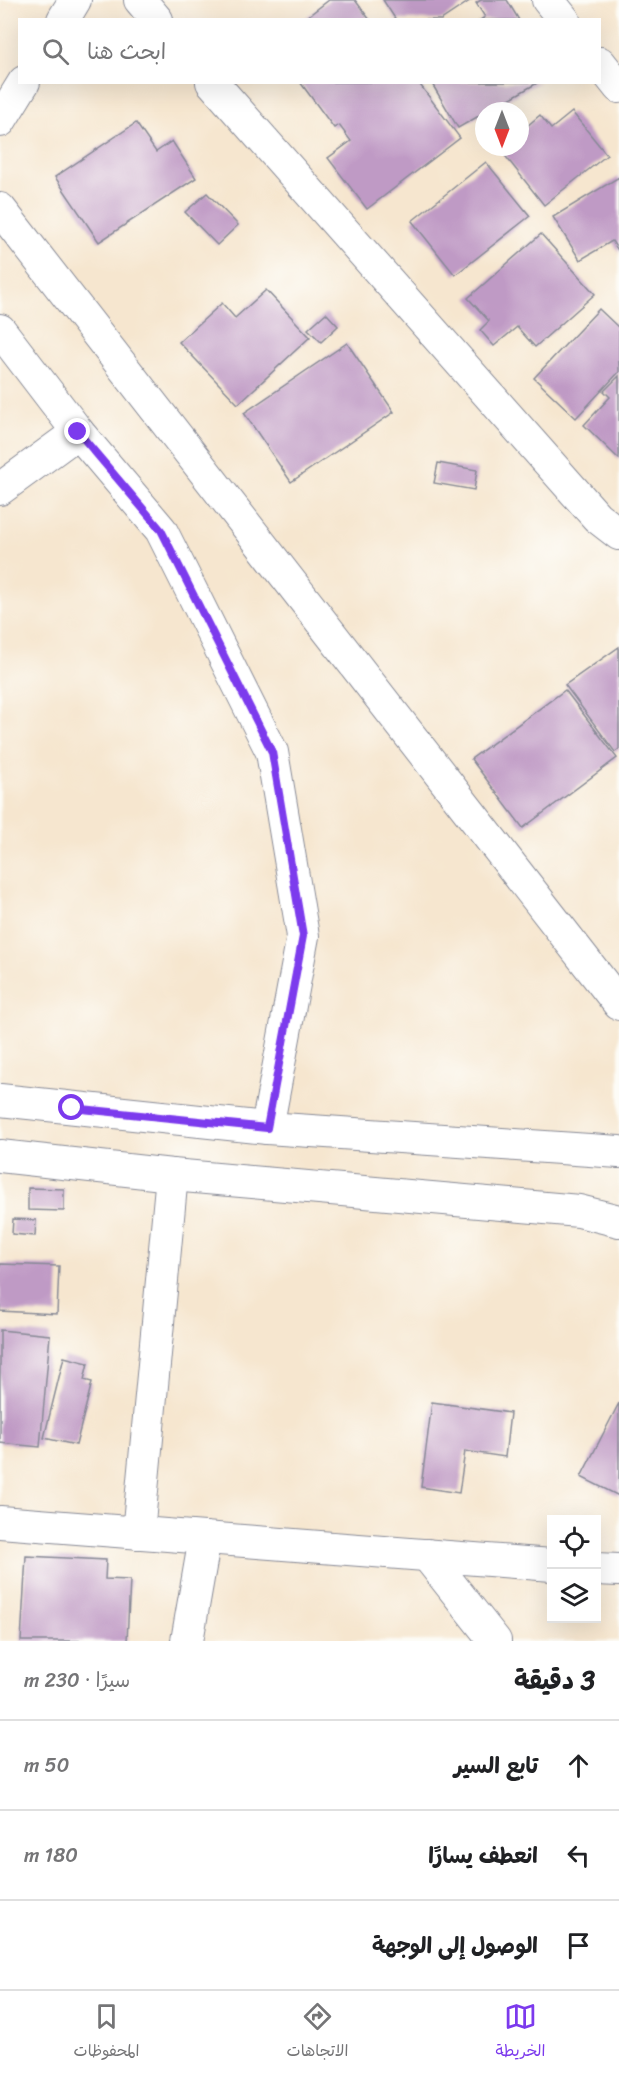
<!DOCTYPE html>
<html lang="ar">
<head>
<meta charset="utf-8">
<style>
  body { margin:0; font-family:Sriracha,"Playpen Sans Arabic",sans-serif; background:#f2f2f2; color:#202124; direction:rtl }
  .controls { position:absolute; right:18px; bottom:18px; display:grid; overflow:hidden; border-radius:0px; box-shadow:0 6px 24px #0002 }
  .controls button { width:54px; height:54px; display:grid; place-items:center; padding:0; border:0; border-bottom:2px solid #e0e0e0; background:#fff; color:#202124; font:30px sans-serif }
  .compass { position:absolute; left:475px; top:102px; width:54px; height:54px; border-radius:50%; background:#fff; box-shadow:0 6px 24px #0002; rotate:180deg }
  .stop { position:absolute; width:18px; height:18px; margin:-14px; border:4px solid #7c3aed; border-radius:50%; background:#fff }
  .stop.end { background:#7c3aed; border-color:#fff; box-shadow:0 2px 6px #0008 }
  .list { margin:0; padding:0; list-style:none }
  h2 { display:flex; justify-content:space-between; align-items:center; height:78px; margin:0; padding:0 24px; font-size:26px }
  h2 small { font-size:20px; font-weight:400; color:#757577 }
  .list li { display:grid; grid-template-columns:39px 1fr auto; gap:18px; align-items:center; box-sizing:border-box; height:90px; padding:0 24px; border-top:2px solid #e0e0e0 }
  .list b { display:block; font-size:22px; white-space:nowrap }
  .list em { font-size:20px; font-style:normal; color:#757577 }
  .icon { flex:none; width:33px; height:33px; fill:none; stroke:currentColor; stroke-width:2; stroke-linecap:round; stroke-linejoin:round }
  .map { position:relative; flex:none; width:619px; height:1641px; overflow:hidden; direction:ltr }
  .search { position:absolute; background:#fff; box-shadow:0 6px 24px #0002; left:18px; right:18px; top:18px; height:66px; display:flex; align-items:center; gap:15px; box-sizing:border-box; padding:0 21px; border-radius:0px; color:#757577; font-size:22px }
  .sheet { height:348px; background:#fff }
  nav { display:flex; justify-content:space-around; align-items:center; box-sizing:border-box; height:84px; border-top:2px solid #e0e0e0; background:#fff; font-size:16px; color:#757577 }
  nav a { display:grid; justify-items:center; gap:3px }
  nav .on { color:#7c3aed }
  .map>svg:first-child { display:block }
</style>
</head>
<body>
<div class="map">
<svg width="619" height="1641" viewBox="0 0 619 1641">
  <rect width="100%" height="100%" fill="#fdfcf7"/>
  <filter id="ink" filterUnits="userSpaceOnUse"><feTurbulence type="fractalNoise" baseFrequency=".0167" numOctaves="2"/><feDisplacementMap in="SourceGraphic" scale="12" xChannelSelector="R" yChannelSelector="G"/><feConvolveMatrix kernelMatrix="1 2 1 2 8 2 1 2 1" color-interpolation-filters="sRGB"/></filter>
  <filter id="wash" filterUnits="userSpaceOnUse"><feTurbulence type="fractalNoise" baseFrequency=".008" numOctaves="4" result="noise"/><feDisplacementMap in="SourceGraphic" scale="24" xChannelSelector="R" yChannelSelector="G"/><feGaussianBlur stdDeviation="1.35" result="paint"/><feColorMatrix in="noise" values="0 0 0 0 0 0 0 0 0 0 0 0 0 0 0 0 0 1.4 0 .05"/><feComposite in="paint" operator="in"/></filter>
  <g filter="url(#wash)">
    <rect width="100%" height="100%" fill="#f6e6cf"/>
    <g id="blocks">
      <g fill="#bf9ac5">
        <polygon points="329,0 355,0 370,20 303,20"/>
        <polygon points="383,0 471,0 441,20 396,20"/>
        <polygon points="481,0 507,0 519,20 480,20 485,17 476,3"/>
        <polygon points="300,82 418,82 460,138 367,209 328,158 351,141 339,125 334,128"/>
        <polygon points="431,82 539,82 488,111 484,111 484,113 458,128"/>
        <polygon points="572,112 607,155 544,205 499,148 520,147 520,132 540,115 551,129"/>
        <polygon points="136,123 156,152 172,141 196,178 99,242 55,177"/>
        <polygon points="486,162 530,216 455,275 412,221"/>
        <polygon points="619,177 619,252 612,241 580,260 553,217"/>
        <polygon points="207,193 238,225 217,245 185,212"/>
        <polygon points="541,234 595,294 535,347 517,327 494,346 480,330 489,321 468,298"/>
        <polygon points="266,290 310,337 238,404 179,342 222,303 235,318"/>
        <polygon points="599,309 619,328 619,372 576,418 534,378"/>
        <polygon points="326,313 338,326 321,342 308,329"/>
        <polygon points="347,343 394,412 291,482 244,413"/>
        <polygon points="619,376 619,459 584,425 610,397 604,391"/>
        <polygon points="438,463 477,470 474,490 434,483"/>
        <polygon points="619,647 619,749 615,752 565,685"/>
        <polygon points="565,690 617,758 523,828 471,759"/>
        <polygon points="28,1188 64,1189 64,1211 28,1210"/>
        <polygon points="13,1219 36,1220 35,1236 12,1234"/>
        <polygon points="0,1264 59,1266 57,1314 0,1311"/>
        <polygon points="0,1330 50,1335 40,1447 0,1443"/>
        <polygon points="64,1357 88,1363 84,1380 92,1382 76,1445 44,1438"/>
        <polygon points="432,1402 510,1413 505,1457 465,1451 459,1493 421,1487"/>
        <polygon points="619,1403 619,1496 581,1477"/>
        <polygon points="26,1556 106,1560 105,1579 130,1580 127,1641 21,1641"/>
      </g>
    </g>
  </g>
  <g filter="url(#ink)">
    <use href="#blocks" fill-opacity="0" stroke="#888a96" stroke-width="1.5"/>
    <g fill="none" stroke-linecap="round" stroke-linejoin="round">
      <g stroke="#888a96" stroke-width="34">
        <g id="minor">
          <polyline points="140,0 157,20"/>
          <polyline points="548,0 564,20"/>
          <polyline points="63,20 75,0"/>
          <polyline points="600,63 619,87"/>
          <polyline points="212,82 597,517 619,534"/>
          <polyline points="0,121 24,82"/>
          <polyline points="0,209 619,1004"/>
          <polyline points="0,330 78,432 161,530 272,752 303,936 267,1128"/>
          <polyline points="0,489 78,432"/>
          <polyline points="0,1100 267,1128 619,1152"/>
          <polyline points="0,1156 172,1175 579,1211 619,1221"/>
          <polyline points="0,1522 552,1565"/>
          <polyline points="138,1533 172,1175"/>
          <polyline points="427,1555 495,1641"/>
          <polyline points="596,1569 619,1570"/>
          <polyline points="187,1641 205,1538"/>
        </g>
      </g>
      <use href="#minor" stroke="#fff" stroke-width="32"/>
    </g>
  </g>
  <g fill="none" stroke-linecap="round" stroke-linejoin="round" filter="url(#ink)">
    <polyline stroke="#7c3aed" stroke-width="8" points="72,1108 267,1128 303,936 272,752 161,530 78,432"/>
  </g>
</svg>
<div class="controls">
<button><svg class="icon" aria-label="locate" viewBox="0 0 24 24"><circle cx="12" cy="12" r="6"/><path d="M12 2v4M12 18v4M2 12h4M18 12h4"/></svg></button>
<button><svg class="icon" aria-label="layers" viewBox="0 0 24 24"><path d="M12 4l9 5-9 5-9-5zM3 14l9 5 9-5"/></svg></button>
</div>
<svg class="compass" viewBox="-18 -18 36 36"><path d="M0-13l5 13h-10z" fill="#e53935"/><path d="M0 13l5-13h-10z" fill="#757577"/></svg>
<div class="stop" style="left:72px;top:1108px"></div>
<div class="stop end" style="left:78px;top:432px"></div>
<div class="search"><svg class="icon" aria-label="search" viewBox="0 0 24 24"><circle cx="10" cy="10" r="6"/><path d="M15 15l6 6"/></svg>ابحث هنا</div>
</div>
<section class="sheet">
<h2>3 دقيقة<small>سيرًا · 230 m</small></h2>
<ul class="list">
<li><svg class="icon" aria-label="ahead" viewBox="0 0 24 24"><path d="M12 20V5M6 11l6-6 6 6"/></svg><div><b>تابع السير</b></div><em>50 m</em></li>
<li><svg class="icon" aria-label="left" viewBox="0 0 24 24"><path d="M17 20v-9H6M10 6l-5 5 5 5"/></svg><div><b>انعطف يسارًا</b></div><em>180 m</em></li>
<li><svg class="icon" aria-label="arrive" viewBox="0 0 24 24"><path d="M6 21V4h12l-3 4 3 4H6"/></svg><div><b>الوصول إلى الوجهة</b></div></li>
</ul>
</section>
<nav>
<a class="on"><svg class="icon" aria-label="map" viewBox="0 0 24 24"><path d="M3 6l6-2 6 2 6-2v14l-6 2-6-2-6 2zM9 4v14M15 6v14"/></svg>الخريطة</a>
<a><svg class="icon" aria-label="directions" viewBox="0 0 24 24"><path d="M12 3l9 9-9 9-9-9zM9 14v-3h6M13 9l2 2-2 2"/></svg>الاتجاهات</a>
<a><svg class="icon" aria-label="saved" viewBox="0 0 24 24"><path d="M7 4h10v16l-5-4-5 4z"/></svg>المحفوظات</a>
</nav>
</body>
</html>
